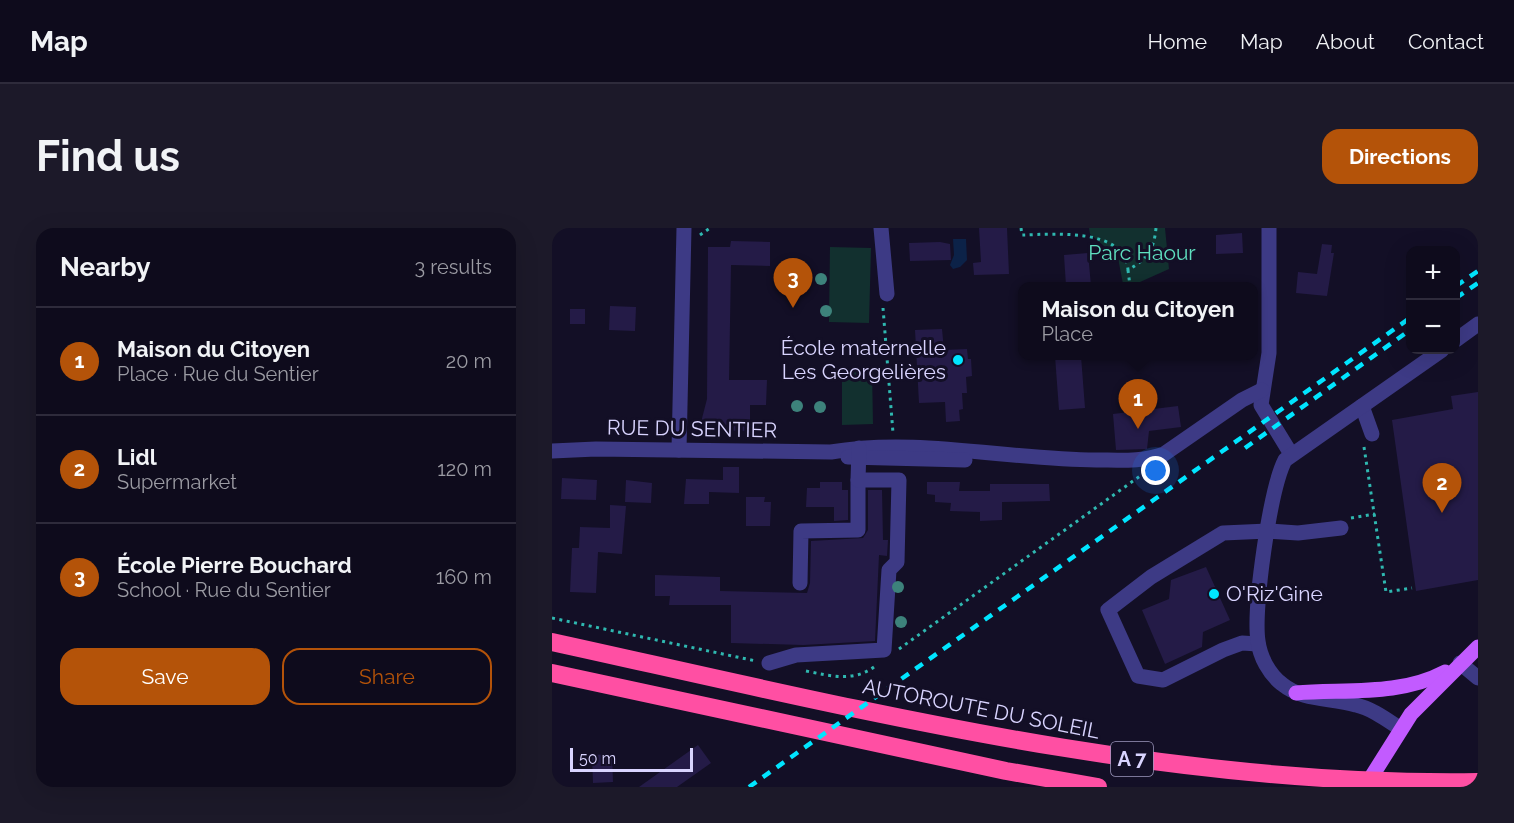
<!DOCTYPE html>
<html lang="en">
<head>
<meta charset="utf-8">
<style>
  body { margin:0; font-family:Raleway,sans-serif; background:#1c1929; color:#f1f3f6 }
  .controls { position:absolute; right:18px; top:18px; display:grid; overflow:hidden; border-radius:12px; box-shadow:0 6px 24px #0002 }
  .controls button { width:54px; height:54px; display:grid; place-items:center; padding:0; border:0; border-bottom:2px solid #2e2b3b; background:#0e0b1c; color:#f1f3f6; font:30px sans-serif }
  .scale { position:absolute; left:18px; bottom:15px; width:123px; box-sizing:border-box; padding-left:6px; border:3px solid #d9d4ff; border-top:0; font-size:16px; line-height:21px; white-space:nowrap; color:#d9d4ff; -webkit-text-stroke:4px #130f26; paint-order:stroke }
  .you { position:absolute; left:604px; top:243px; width:21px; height:21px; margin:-15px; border:4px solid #fff; border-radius:50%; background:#1a73e8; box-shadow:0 0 0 9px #1a73e833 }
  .badge { display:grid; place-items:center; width:39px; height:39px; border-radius:50%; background:#b45309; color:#fff; font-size:20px; font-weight:700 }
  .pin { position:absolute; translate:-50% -50px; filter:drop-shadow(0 2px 3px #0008) }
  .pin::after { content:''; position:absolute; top:32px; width:21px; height:18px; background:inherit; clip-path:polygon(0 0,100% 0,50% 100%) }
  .popup { position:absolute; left:466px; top:54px; width:240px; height:78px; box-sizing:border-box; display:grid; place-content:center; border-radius:12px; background:#0e0b1c; filter:drop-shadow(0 2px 4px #0005); font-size:20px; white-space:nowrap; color:#9b9ba3 }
  .popup b { font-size:22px; color:#f1f3f6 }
  .popup::after { content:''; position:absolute; left:50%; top:100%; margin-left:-12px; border:12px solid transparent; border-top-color:#0e0b1c }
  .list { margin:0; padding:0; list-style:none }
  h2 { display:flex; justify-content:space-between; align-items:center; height:78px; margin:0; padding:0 24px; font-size:26px }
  h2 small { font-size:20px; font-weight:400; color:#9b9ba3 }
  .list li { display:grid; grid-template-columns:39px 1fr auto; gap:18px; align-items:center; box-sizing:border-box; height:108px; padding:0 24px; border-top:2px solid #2e2b3b }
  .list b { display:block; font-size:22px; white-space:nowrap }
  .list p { margin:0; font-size:20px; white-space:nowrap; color:#9b9ba3 }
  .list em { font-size:20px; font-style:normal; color:#9b9ba3 }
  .actions { display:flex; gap:12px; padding:18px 24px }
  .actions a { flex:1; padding:14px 0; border:2px solid #b45309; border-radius:18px; text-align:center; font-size:21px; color:#b45309 }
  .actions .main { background:#b45309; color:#fff }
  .map { position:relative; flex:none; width:926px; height:559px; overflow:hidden; border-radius:18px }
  header { display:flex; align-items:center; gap:36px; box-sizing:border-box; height:84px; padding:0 30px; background:#0e0b1c; border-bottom:2px solid #2e2b3b }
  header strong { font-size:28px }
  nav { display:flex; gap:33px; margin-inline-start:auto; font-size:21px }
  .intro { display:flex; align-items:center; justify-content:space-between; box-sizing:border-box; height:144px; padding:0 36px }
  h1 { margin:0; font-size:42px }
  .button { padding:15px 27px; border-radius:18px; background:#b45309; color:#fff; font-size:21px; font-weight:700 }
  main { display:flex; gap:36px; padding:0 36px }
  aside { flex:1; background:#0e0b1c; border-radius:18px; box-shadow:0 6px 24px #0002 }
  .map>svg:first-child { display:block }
</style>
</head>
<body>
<header>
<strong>Map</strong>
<nav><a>Home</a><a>Map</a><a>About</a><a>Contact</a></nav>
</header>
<div class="intro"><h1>Find us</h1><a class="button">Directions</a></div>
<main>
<aside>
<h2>Nearby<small>3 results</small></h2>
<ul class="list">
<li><span class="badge">1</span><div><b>Maison du Citoyen</b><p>Place · Rue du Sentier</p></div><em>20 m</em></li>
<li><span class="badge">2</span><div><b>Lidl</b><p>Supermarket</p></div><em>120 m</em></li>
<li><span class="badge">3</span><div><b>École Pierre Bouchard</b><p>School · Rue du Sentier</p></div><em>160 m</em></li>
</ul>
<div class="actions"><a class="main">Save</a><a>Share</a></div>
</aside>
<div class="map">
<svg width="926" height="559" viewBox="0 0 926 559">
  <rect width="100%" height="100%" fill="#130f26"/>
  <g fill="#12302f">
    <polygon points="537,0 613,0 617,41 588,54 571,56 566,30 538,6"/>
    <polygon points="278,19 319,20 317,95 277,94"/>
    <polygon points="290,143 320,143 321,196 290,197"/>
  </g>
  <polygon fill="#0c2248" points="401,11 414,11 415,32 408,39 401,41 398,37 402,27"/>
  <g fill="#241b47">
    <polygon points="427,0 455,0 457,46 422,47 421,35 429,34"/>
    <polygon points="690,5 691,25 664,26 664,7"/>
    <polygon points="179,13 218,14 218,38 179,37 177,152 215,152 214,177 198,177 198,203 147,202 155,171 156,19 178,19"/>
    <polygon points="388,14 398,16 399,32 358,33 357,15"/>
    <polygon points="770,16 780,17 779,25 782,25 775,68 744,65 746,44 765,46"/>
    <polygon points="536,25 539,58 514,58 512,27"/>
    <polygon points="58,78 84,79 83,103 57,102"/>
    <rect x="18" y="81" width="15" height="15"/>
    <polygon points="390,101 392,122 415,121 416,131 419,131 420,148 414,149 415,165 410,165 411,181 407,182 408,193 394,194 393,174 367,175 363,102"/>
    <polygon points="503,128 529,128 533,180 507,182"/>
    <polygon points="926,164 926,352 864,363 840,192 901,181 899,168"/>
    <polygon points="626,178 629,199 597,203 595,221 564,222 561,186"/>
    <polygon points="171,239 187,239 187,265 157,264 157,276 132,276 134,251 171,252"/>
    <polygon points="10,250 45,252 44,272 9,271"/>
    <polygon points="74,252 100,255 99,275 73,274"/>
    <polygon points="268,254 290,254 290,262 296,262 296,292 282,293 282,279 254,279 255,260 268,260"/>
    <polygon points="375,254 408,254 407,263 438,263 438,256 497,256 498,273 450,274 450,292 428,293 428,284 398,283 399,275 383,274 383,267 375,266"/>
    <polygon points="316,262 330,262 331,312 336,312 335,328 327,327 323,413 251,417 179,415 179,377 117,377 118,368 103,368 103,347 168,349 168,363 255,365 258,355 259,313 311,310 316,302"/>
    <polygon points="194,269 213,269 212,274 219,274 218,298 194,298"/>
    <polygon points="58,277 74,278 70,326 46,324 44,365 18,364 20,320 27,320 28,299 58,300"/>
    <polygon points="654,339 678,392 651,404 650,419 613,436 590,382 617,371 619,352"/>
    <polygon points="146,517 159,535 125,559 87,559"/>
    <polygon points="60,526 61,554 41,555 40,527"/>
  </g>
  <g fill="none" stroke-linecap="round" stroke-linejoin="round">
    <g stroke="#2fb8b0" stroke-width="3" stroke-dasharray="3 4.5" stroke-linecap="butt">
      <path d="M 469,0 L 470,7 C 505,6 573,0 576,42 C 595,31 602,22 604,0"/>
      <polyline points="148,7 158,0"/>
      <polyline points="576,42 578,58"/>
      <polyline points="331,80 341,205"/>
      <polyline points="812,219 834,364 860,360"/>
      <polyline points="799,290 823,286"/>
      <polyline points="0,390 204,433"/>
      <polyline points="347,421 588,248"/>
      <path d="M 254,443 C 279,448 301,454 322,439"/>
    </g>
    <g stroke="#3d3a85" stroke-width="15">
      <polyline points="329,0 335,66"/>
      <polyline points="717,0 717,125 709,177 739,226"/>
      <polyline points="904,112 926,96"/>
      <polyline points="810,178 820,206"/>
      <polyline points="127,222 132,0"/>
      <path d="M 0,223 L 44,221 L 279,224 C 365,209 457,232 544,232 C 567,232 591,234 612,226 L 690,172 L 710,162"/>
      <polyline points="296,229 413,232"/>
      <polyline points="248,355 249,303 306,302 306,252"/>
      <polyline points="706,416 690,415 671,422 611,452 586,448 556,382 599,349 671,305 716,303 746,305 789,300"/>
      <polyline points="217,435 244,427 332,422 337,342 345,334 347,252 306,252 307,220"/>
      <polyline points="908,435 926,450"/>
      <path d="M 849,501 C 835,492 821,481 804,477 C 779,469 752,474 730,456 C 717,446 708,429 706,413 C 701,381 718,261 733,232 L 890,122"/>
    </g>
    <g stroke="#c25bff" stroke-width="15">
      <path d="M 744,465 C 794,461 848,468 893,444"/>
      <polyline points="813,559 859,486 926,419"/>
    </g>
    <g stroke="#ff4fa3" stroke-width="18">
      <path d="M 0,414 C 305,481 612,559 926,554"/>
      <polyline points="0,445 454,543 546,559"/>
    </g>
    <g stroke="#00e5ff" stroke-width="4.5" stroke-dasharray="9 8" stroke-linecap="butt">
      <polyline points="904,58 926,43"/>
      <polyline points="904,70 926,55"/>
      <polyline points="693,220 858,102"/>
      <polyline points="197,559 858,90"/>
    </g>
  </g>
  <g fill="#3d827b">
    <circle cx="269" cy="51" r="6"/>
    <circle cx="274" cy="83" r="6"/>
    <circle cx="272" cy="121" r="6"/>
    <circle cx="245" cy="178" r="6"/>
    <circle cx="268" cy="179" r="6"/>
    <circle cx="346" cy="359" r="6"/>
    <circle cx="349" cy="394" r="6"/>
  </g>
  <g fill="#00e5ff" stroke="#130f26" stroke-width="2">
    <circle cx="406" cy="132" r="6"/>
    <circle cx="662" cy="366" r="6"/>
  </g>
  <g text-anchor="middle" stroke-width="6" stroke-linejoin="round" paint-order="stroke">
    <rect fill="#130f26" stroke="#9e99be" stroke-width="1.5" x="559" y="514" width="42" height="34" rx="4.5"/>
    <g font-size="20" font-weight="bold" fill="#d9d4ff">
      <text x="580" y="538">A 7</text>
    </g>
    <g font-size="21" fill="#5fe0c0" stroke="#130f26">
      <text x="590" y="32">Parc Haour</text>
    </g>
    <g font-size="21" fill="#d9d4ff" stroke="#130f26" text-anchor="end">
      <text x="394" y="127">École maternelle<tspan x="394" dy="24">Les Georgelières</tspan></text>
      <text x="674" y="373" text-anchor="start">O'Riz'Gine</text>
    </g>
    <g font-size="21" fill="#d9d4ff" stroke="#130f26">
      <text transform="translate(140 201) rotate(1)" y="7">RUE DU SENTIER</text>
      <text transform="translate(429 481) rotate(11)" y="7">AUTOROUTE DU SOLEIL</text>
    </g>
  </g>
</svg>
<div class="controls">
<button>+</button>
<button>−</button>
</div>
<div class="scale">50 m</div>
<div class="you"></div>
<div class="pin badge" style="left:586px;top:201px">1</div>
<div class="popup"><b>Maison du Citoyen</b>Place</div>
<div class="pin badge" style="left:890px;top:285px">2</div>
<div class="pin badge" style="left:241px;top:80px">3</div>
</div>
</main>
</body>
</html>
